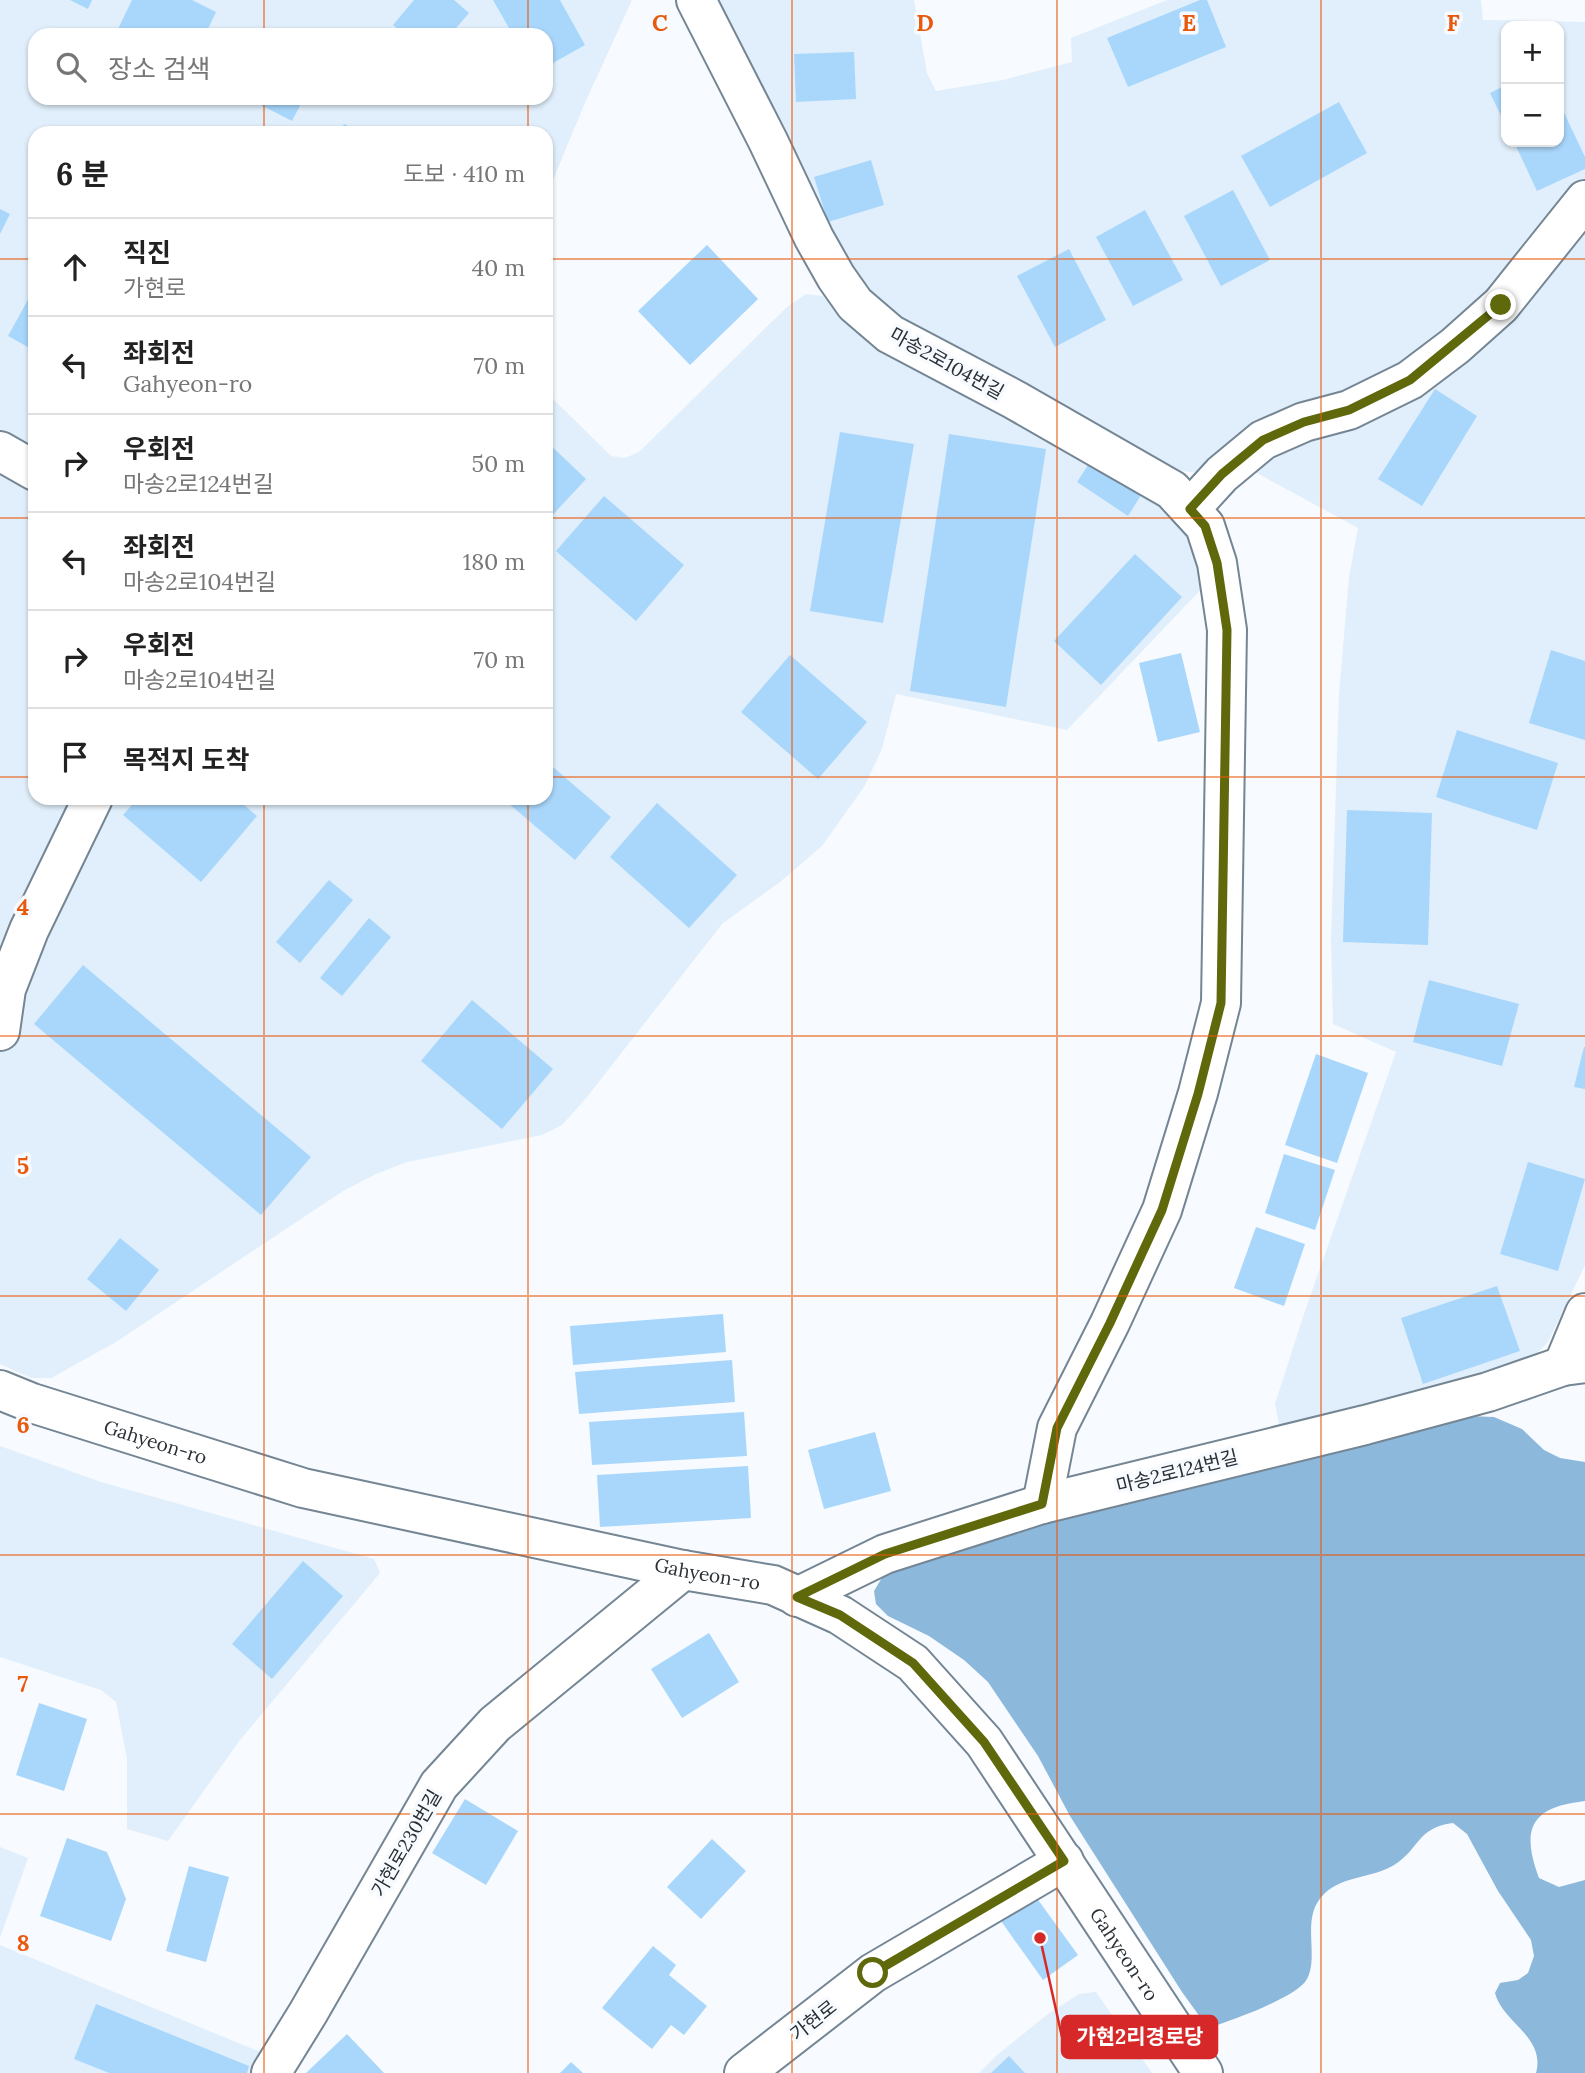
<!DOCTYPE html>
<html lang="ko">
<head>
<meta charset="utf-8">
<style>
  body { margin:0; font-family:Lora,"Noto Sans KR",serif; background:#f6f6f6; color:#222 }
  .controls { position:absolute; right:21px; top:21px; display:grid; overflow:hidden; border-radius:14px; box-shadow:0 2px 5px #0004 }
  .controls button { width:63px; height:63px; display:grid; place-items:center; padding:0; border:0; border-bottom:2px solid #e0e0e0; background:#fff; color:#222; font:35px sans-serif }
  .stop { position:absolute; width:21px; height:21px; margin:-16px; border:5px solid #5f680a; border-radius:50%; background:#fff }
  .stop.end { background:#5f680a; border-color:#fff; box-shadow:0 2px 7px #0008 }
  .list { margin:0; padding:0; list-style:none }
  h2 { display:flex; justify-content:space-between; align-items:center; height:91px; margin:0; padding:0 28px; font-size:30px }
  h2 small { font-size:23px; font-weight:400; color:#767676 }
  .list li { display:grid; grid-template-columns:46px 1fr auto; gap:21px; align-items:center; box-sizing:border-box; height:98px; padding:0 28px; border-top:2px solid #e0e0e0 }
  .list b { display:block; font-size:26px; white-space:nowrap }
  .list p { margin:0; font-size:23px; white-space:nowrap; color:#767676 }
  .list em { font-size:23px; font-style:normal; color:#767676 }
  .icon { flex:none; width:38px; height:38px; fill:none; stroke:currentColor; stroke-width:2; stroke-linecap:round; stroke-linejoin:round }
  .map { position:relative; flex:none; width:1585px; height:2073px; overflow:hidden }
  .search { position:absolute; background:#fff; box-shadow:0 2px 5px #0004; left:28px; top:28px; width:525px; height:77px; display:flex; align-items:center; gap:18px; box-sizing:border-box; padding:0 24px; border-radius:21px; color:#767676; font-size:26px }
  .panel { position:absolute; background:#fff; box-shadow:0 2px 5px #0004; left:28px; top:126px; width:525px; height:679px; border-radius:21px }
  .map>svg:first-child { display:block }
</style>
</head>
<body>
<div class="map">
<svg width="1585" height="2073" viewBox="0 0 1585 2073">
  <rect width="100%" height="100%" fill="#f7fafe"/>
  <g fill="#e0effb" fill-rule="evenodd">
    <path d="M 0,0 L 632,0 L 584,105 L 546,197 L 546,133 L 35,133 L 35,798 L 546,798 L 546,392 L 611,456 L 625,458 L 639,452 L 787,307 L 806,294 L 823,296 L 848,324 L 893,358 L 1041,426 L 1186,517 L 1209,581 L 1067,730 L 896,694 L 882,749 L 864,787 L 822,846 L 780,882 L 722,924 L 587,1097 L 562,1125 L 542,1135 L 407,1162 L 376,1174 L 343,1191 L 116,1342 L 51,1378 L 31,1378 L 0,1364 ZM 35,35 L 546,35 L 546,98 L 35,98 Z"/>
    <path d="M 711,0 L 914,0 L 927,73 L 936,91 L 1003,80 L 1072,62 L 1071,38 L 1167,0 L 1481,0 L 1483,20 L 1585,22 L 1585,181 L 1521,261 L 1467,312 L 1410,358 L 1200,473 L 1159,468 L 953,356 L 859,292 ZM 1506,26 L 1559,26 L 1559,142 L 1506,142 Z"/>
    <polygon points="1585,225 1585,1265 1548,1342 1533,1357 1508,1368 1280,1429 1275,1404 1304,1314 1396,1052 1333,1024 1331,938 1339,694 1349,577 1358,528 1255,472 1275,455 1354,425"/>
    <polygon points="0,1446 101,1482 374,1559 380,1573 240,1740 168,1841 127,1829 127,1759 116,1702 101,1690 0,1657"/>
    <polygon points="0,1847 28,1858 0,1938"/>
    <polygon points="0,1945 270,2056 260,2073 0,2073"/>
    <polygon points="1096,1992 1152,2073 979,2073 996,2056 1048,2014 1079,1994"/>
  </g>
  <path fill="#8cb8dc" d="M 1469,1416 L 1494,1417 L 1522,1429 L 1544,1450 L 1560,1458 L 1585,1462 L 1585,1801 C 1532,1807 1520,1827 1539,1878 L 1559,1887 L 1585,1880 L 1585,2073 L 1536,2073 C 1546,2037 1502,2022 1495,1993 L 1500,1983 L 1518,1980 L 1528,1973 L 1534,1956 L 1531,1940 L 1498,1891 L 1467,1834 L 1453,1823 C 1416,1828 1420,1849 1394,1865 C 1373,1878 1343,1876 1325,1893 C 1299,1917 1320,1954 1307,1979 C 1298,1997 1228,2022 1208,2028 L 1182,1992 L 1070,1816 L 1038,1756 L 988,1682 L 964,1660 L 929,1636 L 888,1616 L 876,1604 L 874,1591 L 883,1576 L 906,1563 L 1042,1520 Z"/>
  <g fill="#a9d7fc">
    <polygon points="70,0 92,0 88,9"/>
    <polygon points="132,0 192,0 216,12 205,35 126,35 117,31"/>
    <polygon points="414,0 454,0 469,13 450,35 405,35 393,25"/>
    <polygon points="493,0 560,0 585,45 546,67 546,35 513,35"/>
    <polygon points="1200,0 1207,0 1226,47 1128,87 1107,38"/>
    <polygon points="854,52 856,99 796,102 794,54"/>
    <polygon points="1506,85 1506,126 1490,93"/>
    <polygon points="247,98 304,98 292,121"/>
    <polygon points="1339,102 1367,153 1270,207 1241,156"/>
    <polygon points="1559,102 1585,157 1585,169 1537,191 1514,142 1559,142"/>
    <polygon points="344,124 361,133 340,133"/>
    <polygon points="871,160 884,205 828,222 814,177"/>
    <polygon points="1233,190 1270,260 1221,286 1184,216"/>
    <polygon points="0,209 10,214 0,234"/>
    <polygon points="1145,210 1183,280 1133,306 1096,237"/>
    <polygon points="707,245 758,299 690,365 638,311"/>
    <polygon points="1069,249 1106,320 1055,347 1017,276"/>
    <polygon points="35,287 35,351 8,336"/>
    <polygon points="1435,389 1477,416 1422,506 1378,479"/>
    <polygon points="840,432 914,444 883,623 810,611"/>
    <polygon points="949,434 1046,449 1006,707 910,691"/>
    <polygon points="546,441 586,479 548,520 546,519"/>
    <polygon points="1092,459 1143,492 1128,516 1077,482"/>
    <polygon points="604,496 684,565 636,621 556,551"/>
    <polygon points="1135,554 1182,597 1101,685 1054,641"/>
    <polygon points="1551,650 1585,661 1585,740 1529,723"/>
    <polygon points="1181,653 1200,732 1158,742 1139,663"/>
    <polygon points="790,655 867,722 818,779 741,712"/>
    <polygon points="1457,730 1558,763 1537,830 1436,797"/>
    <polygon points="546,761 611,817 575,860 502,798 546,798"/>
    <polygon points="138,798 236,798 257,816 201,882 123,815"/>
    <polygon points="657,803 737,875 689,928 610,857"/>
    <polygon points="1347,810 1432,813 1428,945 1343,942"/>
    <polygon points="329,880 353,900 300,963 276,942"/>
    <polygon points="369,918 391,937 342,996 320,978"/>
    <polygon points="83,965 311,1157 261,1215 34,1024"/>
    <polygon points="1429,980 1519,1004 1502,1066 1413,1042"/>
    <polygon points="472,1000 553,1069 502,1129 421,1061"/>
    <polygon points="1584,1047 1585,1047 1585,1089 1574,1087"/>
    <polygon points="1316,1054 1368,1073 1337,1163 1285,1145"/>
    <polygon points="1284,1154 1335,1170 1315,1230 1265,1213"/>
    <polygon points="1528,1162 1585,1179 1558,1271 1500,1254"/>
    <polygon points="1256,1227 1305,1244 1284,1306 1234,1288"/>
    <polygon points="120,1238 159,1270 126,1311 87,1279"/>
    <polygon points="1497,1286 1520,1351 1423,1384 1401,1318"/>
    <polygon points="723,1314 726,1352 573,1365 570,1326"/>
    <polygon points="732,1360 735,1402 579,1414 575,1372"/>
    <polygon points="744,1412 747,1456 592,1465 589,1422"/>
    <polygon points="875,1432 891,1491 824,1509 808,1450"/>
    <polygon points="748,1466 751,1518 600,1527 597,1475"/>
    <polygon points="303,1561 343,1596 272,1679 232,1644"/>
    <polygon points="709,1633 739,1682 682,1718 651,1669"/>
    <polygon points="39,1703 87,1719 64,1791 16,1775"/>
    <polygon points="465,1799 518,1831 486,1885 432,1853"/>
    <polygon points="67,1838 107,1852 126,1899 111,1941 40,1916"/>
    <polygon points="712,1839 746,1871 701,1919 667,1887"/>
    <polygon points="189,1866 229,1877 206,1962 166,1951"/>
    <polygon points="1036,1897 1078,1955 1043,1980 1001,1921"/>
    <polygon points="653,1946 676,1965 669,1975 707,2006 684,2035 671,2025 652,2049 602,2008"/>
    <polygon points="96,2004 249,2066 247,2073 109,2073 74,2059"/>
    <polygon points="347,2034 384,2073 306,2073"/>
    <polygon points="1009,2056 1025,2073 991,2073"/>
    <polygon points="571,2062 583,2073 560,2073"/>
  </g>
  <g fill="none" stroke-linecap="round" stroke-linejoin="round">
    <g stroke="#748593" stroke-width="42">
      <g id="minor">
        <polyline points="696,0 768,141 814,238 836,277 855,304 890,334 1015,400 1172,490 1205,526 1217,563 1227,630 1221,1003 1198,1093 1162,1210 1110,1323 1057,1428 1042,1504"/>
        <polyline points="0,451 35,471"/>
        <polyline points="1190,509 1222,474 1263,440 1304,422 1349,410 1410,380 1455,346 1501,305 1585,200"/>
        <polyline points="0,1031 6,989 29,930 93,798"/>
        <polyline points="1563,1366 1585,1313"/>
        <path id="s1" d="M 0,1390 L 32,1403 L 303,1488 L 683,1570 L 773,1585 L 840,1615 L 913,1663 L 984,1742 L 1203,2073"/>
        <polyline points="797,1597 885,1554 1042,1504 1365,1425 1488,1392 1563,1366 1585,1363"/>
        <polyline points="271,2073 308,2013 439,1785 495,1724 683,1570"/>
        <polyline points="744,2073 873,1973 1064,1861"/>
      </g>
    </g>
    <use href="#minor" stroke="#fff" stroke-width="38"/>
  </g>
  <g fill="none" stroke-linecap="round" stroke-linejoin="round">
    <polyline stroke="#5f680a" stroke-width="9" points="873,1973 1064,1861 984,1742 913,1663 840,1615 797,1597 885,1554 1042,1504 1057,1428 1110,1323 1162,1210 1198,1094 1221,1003 1227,630 1217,563 1205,526 1190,509 1222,474 1263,440 1304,422 1349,410 1410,380 1501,305"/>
  </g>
  <path fill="none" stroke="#e8590c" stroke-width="2" stroke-opacity="0.55" d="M 264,0 L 264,35M 528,0 L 528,35M 792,0 L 792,2073M 1057,0 L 1057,2073M 1321,0 L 1321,2073M 264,98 L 264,133M 528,98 L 528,133M 0,259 L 35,259M 546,259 L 1585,259M 0,518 L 35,518M 546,518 L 1585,518M 0,777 L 35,777M 546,777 L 1585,777M 264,798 L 264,2073M 528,798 L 528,2073M 0,1036 L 1585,1036M 0,1296 L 1585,1296M 0,1555 L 1585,1555M 0,1814 L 1585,1814"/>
  <g text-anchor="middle" stroke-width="7" stroke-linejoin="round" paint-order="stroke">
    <g font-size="19" fill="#293036" stroke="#f7fafe">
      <text transform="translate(947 363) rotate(29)" y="7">마송2로104번길</text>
      <text dy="7" stroke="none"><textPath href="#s1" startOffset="164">Gahyeon-ro</textPath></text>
      <text transform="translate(1177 1471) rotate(-14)" y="7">마송2로124번길</text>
      <text dy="7" stroke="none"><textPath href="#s1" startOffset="732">Gahyeon-ro</textPath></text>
      <text transform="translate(406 1843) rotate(-60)" y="7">가현로230번길</text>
      <text dy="7" stroke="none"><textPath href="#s1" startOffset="1320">Gahyeon-ro</textPath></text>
      <text transform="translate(813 2020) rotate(-38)" y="7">가현로</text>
    </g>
  </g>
  <g font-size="23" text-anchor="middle" font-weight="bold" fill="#e8590c" stroke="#f7fafe" stroke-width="7" stroke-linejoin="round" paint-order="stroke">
    <text x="660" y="31">C</text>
    <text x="925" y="31">D</text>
    <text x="1189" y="31">E</text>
    <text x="1453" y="31">F</text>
    <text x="23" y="915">4</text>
    <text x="23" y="1174">5</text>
    <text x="23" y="1433">6</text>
    <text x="23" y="1692">7</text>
    <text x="23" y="1951">8</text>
  </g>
  <path fill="none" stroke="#d62828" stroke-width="2.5" d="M1040 1938L1062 2037"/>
  <circle fill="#d62828" stroke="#f7fafe" stroke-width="2.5" cx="1040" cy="1938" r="7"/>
  <rect fill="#d62828" stroke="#d62828" stroke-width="2.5" x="1062" y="2016" width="155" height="42" rx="7"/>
  <g font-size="21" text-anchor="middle" font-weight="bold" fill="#fff">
    <text x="1140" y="2044">가현2리경로당</text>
  </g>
</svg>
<div class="controls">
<button>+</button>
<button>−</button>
</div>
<div class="stop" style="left:873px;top:1973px"></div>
<div class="stop end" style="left:1501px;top:305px"></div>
<div class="search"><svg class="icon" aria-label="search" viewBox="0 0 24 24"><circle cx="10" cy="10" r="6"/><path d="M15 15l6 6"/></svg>장소 검색</div>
<section class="panel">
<h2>6 분<small>도보 · 410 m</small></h2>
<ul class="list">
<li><svg class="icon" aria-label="ahead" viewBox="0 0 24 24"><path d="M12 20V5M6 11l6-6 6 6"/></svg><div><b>직진</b><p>가현로</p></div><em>40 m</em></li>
<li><svg class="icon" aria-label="left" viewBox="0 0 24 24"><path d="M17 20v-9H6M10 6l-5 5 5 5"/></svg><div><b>좌회전</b><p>Gahyeon-ro</p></div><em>70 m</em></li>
<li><svg class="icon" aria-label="right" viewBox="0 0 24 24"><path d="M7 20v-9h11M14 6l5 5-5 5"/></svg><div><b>우회전</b><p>마송2로124번길</p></div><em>50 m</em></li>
<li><svg class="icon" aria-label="left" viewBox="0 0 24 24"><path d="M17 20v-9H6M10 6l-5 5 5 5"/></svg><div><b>좌회전</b><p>마송2로104번길</p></div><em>180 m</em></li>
<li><svg class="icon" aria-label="right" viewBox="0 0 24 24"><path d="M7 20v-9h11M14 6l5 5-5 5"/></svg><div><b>우회전</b><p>마송2로104번길</p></div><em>70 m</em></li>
<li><svg class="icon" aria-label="arrive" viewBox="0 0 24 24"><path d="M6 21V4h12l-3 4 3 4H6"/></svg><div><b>목적지 도착</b></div></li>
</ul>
</section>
</div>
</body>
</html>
